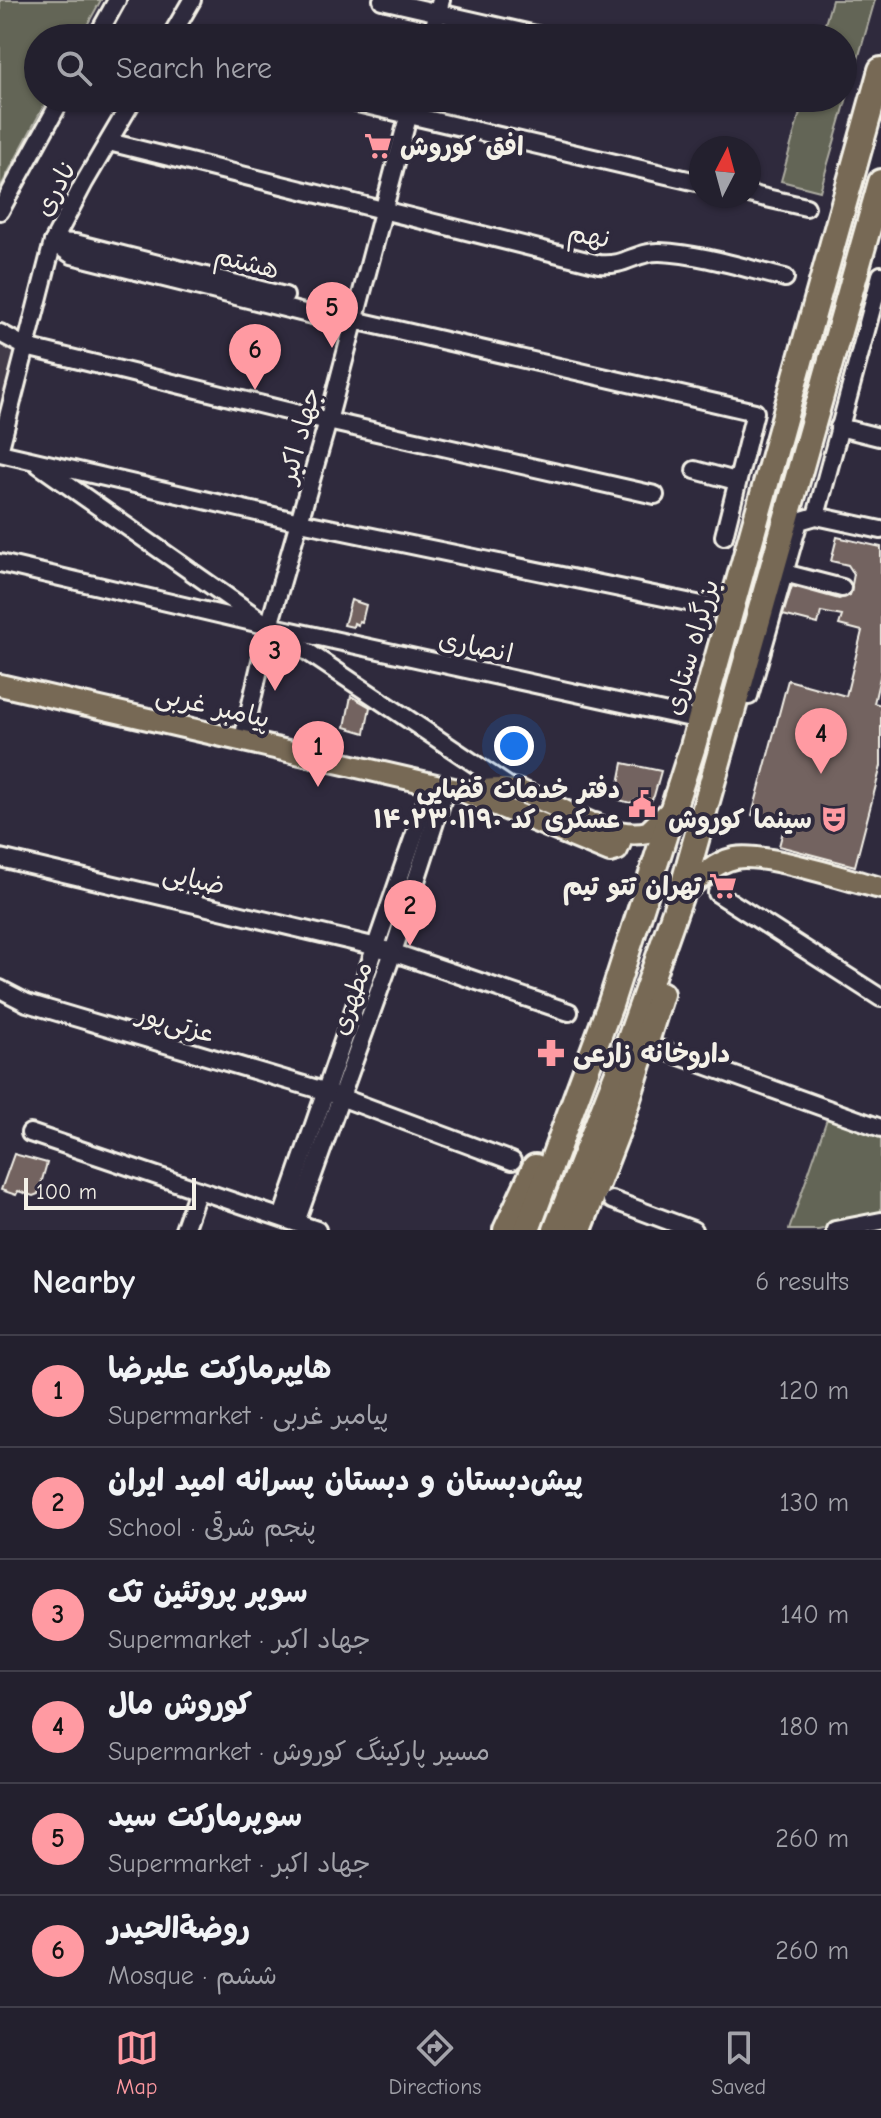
<!DOCTYPE html>
<html lang="en">
<head>
<meta charset="utf-8">
<style>
  body { margin:0; font-family:"Comic Neue","Playpen Sans Arabic",sans-serif; background:#2f2d3a; color:#f1f3f6 }
  .compass { position:absolute; left:689px; top:136px; width:72px; height:72px; border-radius:50%; background:#23202e; box-shadow:0 2px 6px #0004; rotate:6deg }
  .scale { position:absolute; left:24px; bottom:20px; width:172px; box-sizing:border-box; padding-left:8px; border:4px solid #f4f1e8; border-top:0; font-size:22px; line-height:28px; white-space:nowrap; color:#f4f1e8; -webkit-text-stroke:6px #2f2a3d; paint-order:stroke }
  .you { position:absolute; left:514px; top:746px; width:28px; height:28px; margin:-20px; border:6px solid #fff; border-radius:50%; background:#1a73e8; box-shadow:0 0 0 12px #1a73e833 }
  .badge { display:grid; place-items:center; width:52px; height:52px; border-radius:50%; background:#ff9aa2; color:#111; font-size:26px; font-weight:700 }
  .pin { position:absolute; translate:-50% -66px; filter:drop-shadow(0 2px 4px #0008) }
  .pin::after { content:''; position:absolute; top:42px; width:28px; height:24px; background:inherit; clip-path:polygon(0 0,100% 0,50% 100%) }
  .list { margin:0; padding:0; list-style:none }
  h2 { display:flex; justify-content:space-between; align-items:center; height:104px; margin:0; padding:0 32px; font-size:34px }
  h2 small { font-size:26px; font-weight:400; color:#a3a3aa }
  .list li { display:grid; grid-template-columns:52px 1fr auto; gap:24px; align-items:center; box-sizing:border-box; height:112px; padding:0 32px; border-top:2px solid #403e4a }
  .list b { display:block; font-size:30px; white-space:nowrap }
  .list p { margin:0; font-size:26px; white-space:nowrap; color:#a3a3aa }
  .list em { font-size:26px; font-style:normal; color:#a3a3aa }
  .icon { flex:none; width:44px; height:44px; fill:none; stroke:currentColor; stroke-width:2; stroke-linecap:round; stroke-linejoin:round }
  .map { position:relative; flex:none; width:881px; height:1230px; overflow:hidden }
  .search { position:absolute; background:#23202e; box-shadow:0 2px 6px #0004; left:24px; right:24px; top:24px; height:88px; display:flex; align-items:center; gap:20px; box-sizing:border-box; padding:0 28px; border-radius:44px; color:#a3a3aa; font-size:30px }
  .sheet { height:776px; background:#23202e }
  nav { display:flex; justify-content:space-around; align-items:center; box-sizing:border-box; height:112px; border-top:2px solid #403e4a; background:#23202e; font-size:22px; color:#a3a3aa }
  nav a { display:grid; justify-items:center; gap:4px }
  nav .on { color:#ff9aa2 }
  .map>svg:first-child { display:block }
</style>
</head>
<body>
<div class="map">
<svg width="881" height="1230" viewBox="0 0 881 1230">
  <rect width="100%" height="100%" fill="#2f2a3d"/>
  <filter id="ink" filterUnits="userSpaceOnUse"><feTurbulence type="fractalNoise" baseFrequency=".0125" numOctaves="2"/><feDisplacementMap in="SourceGraphic" scale="16" xChannelSelector="R" yChannelSelector="G"/><feConvolveMatrix kernelMatrix="1 2 1 2 8 2 1 2 1" color-interpolation-filters="sRGB"/></filter>
  <g filter="url(#ink)">
    <polygon fill="#433b48" points="0,339 19,348 0,405"/>
    <g fill="#636557" stroke="#acaba0" stroke-width="2">
      <polygon points="0,0 101,0 80,38 38,38 38,98 48,98 0,188"/>
      <polygon points="832,0 875,0 820,191 781,181 804,98 843,98 843,38 821,38"/>
      <polygon points="829,1113 881,1132 881,1217 818,1230 789,1230"/>
    </g>
    <g fill="#736461" stroke="#f4f1e8" stroke-width="2">
      <polygon points="837,537 881,547 881,673 874,703 881,705 881,766 855,866 779,846 785,824 752,815 788,680 846,696 862,631 839,625 842,616 821,612 818,624 783,615 792,586 839,599 850,595 854,574 848,565 831,561"/>
      <polygon points="351,600 366,605 362,622 359,621 358,625 354,623 353,627 344,625"/>
      <polygon points="351,696 370,707 365,733 345,727"/>
      <polygon points="623,763 661,771 654,796 648,805 636,800 630,803 616,799"/>
      <polygon points="14,1154 47,1163 38,1194 33,1196 18,1191 16,1195 1,1190"/>
    </g>
    <g fill="none" stroke-linecap="round" stroke-linejoin="round">
      <g stroke="#f4f1e8" stroke-width="22">
        <g id="minor">
          <polyline points="382,0 549,38"/>
          <polyline points="96,38 117,0"/>
          <polyline points="170,38 192,0"/>
          <polyline points="431,38 441,0"/>
          <polyline points="336,98 701,183"/>
          <path d="M 109,142 L 599,264 C 626,267 636,251 660,252 C 702,254 744,268 785,278"/>
          <polyline points="749,194 806,207"/>
          <polyline points="0,211 62,98"/>
          <polyline points="53,242 72,255 344,323 354,320 755,412 724,536"/>
          <polyline points="55,242 75,243 285,296"/>
          <polyline points="0,333 26,347 328,421 655,495"/>
          <polyline points="839,427 879,437"/>
          <polyline points="0,448 53,242 84,183 134,98"/>
          <polyline points="0,453 300,522 731,611"/>
          <polyline points="39,465 269,626 514,790"/>
          <polyline points="695,470 736,481"/>
          <polyline points="816,516 881,275"/>
          <polyline points="0,563 269,626 700,720"/>
          <polyline points="784,573 842,588"/>
          <polyline points="749,696 799,521 816,516 881,530"/>
          <polyline points="243,739 269,626 328,421 413,98"/>
          <polyline points="0,858 377,947 569,1012"/>
          <polyline points="717,893 881,998"/>
          <polyline points="0,989 27,1003 324,1091 512,1161"/>
          <polyline points="660,1049 881,1128"/>
          <polyline points="30,1133 317,1230"/>
          <polyline points="612,1200 693,1230"/>
          <polyline points="282,1217 432,784"/>
          <polyline points="296,1222 393,952 446,788"/>
          <polyline points="184,1230 198,1190"/>
          <polyline points="835,1230 881,1221"/>
        </g>
      </g>
      <g stroke="#f4f1e8" stroke-width="26">
        <g id="major">
          <polyline points="0,685 462,791 610,852 617,850 620,843 618,835 595,824"/>
          <path d="M 472,791 C 485,790 503,787 516,790 C 556,801 605,842 648,832 L 673,808"/>
          <path d="M 680,897 C 695,882 712,863 735,858 C 764,852 847,880 881,888"/>
        </g>
      </g>
      <g stroke="#f4f1e8" stroke-width="30">
        <g id="highway">
          <polyline points="506,1230 535,1167"/>
          <polyline points="527,1230 610,1005 693,746 881,70"/>
          <polyline points="556,1230 620,1067 680,897 881,182"/>
          <polyline points="579,1230 620,1124 661,994"/>
        </g>
      </g>
      <use href="#minor" stroke="#2f2a3d" stroke-width="16"/>
      <use href="#major" stroke="#776954" stroke-width="20"/>
      <use href="#highway" stroke="#776954" stroke-width="24"/>
    </g>
  </g>
  <defs>
    <g id="supermarket-bare" transform="scale(2.16)"><path d="M-6-5.5h2.5l.6 2H6L4.5 2H-2.5L-4.4-4H-6ZM-1.5 3.2a1.3 1.3 0 1 0 .1 0ZM3 3.2a1.3 1.3 0 1 0 .1 0Z" fill="#ff9aa2" stroke="#2f2a3d" stroke-width="2.5" paint-order="stroke"/></g>
    <g id="civic-bare" transform="scale(2.16)"><path d="M-.6-6.5H3V-4.5H.6V-3L4-1V1h2V6H-6V1h2V-1L-.6-3ZM-1.2 2.5V6h2.4V2.5Z" fill="#ff9aa2" stroke="#2f2a3d" stroke-width="2.5" paint-order="stroke"/></g>
    <g id="theatre-bare" transform="scale(2.16)"><path d="M-5-5.5Q0-4 5-5.5V0Q5 5 0 6Q-5 5-5 0ZM-3.3-2.5H-1v1.5H-3.3ZM1-2.5H3.3v1.5H1ZM-2.8 1Q0 5.5 2.8 1Z" fill="#ff9aa2" stroke="#2f2a3d" stroke-width="2.5" paint-order="stroke"/></g>
    <g id="pharmacy-bare" transform="scale(2.16)"><path d="M-2-6h4v4h4v4h-4v4h-4v-4h-4v-4h4Z" fill="#ff9aa2" stroke="#2f2a3d" stroke-width="2.5" paint-order="stroke"/></g>
  </defs>
  <g fill-rule="evenodd">
    <use href="#supermarket-bare" x="378" y="146"/>
    <use href="#civic-bare" x="642" y="804"/>
    <use href="#theatre-bare" x="834" y="819"/>
    <use href="#supermarket-bare" x="723" y="886"/>
    <use href="#pharmacy-bare" x="551" y="1053"/>
  </g>
  <g text-anchor="middle" stroke-width="8" stroke-linejoin="round" paint-order="stroke">
    <g font-size="26" font-weight="bold" fill="#f4f1e8" stroke="#2f2a3d" text-anchor="end">
      <text x="400" y="155" text-anchor="start">افق کوروش</text>
      <text x="620" y="798">دفتر خدمات قضایی<tspan x="620" dy="30">عسکری کد ۱۴۰۲۳۰۱۱۹۰</tspan></text>
      <text x="812" y="828">سینما کوروش</text>
      <text x="701" y="895">تهران تتو تیم</text>
      <text x="573" y="1062" text-anchor="start">داروخانه زارعی</text>
    </g>
    <g font-size="26" fill="#f4f1e8" stroke="#2f2a3d">
      <text transform="translate(55 188) rotate(-61)" y="9">نادری</text>
      <text transform="translate(589 235) rotate(10)" y="9">نهم</text>
      <text transform="translate(247 262) rotate(14)" y="9">هشتم</text>
      <text transform="translate(299 435) rotate(-75)" y="9">جهاد اکبر</text>
      <text transform="translate(476 646) rotate(12)" y="9">انصاری</text>
      <text transform="translate(691 647) rotate(-74)" y="9">بزرگراه ستاری</text>
      <text transform="translate(213 706) rotate(13)" y="9">پیامبر غربی</text>
      <text transform="translate(194 879) rotate(13)" y="9">ضیایی</text>
      <text transform="translate(351 998) rotate(-70)" y="9">مطهری</text>
      <text transform="translate(176 1023) rotate(16)" y="9">عزتی‌پور</text>
    </g>
  </g>
</svg>
<svg class="compass" viewBox="-18 -18 36 36"><path d="M0-13l5 13h-10z" fill="#e53935"/><path d="M0 13l5-13h-10z" fill="#a3a3aa"/></svg>
<div class="scale">100 m</div>
<div class="you"></div>
<div class="pin badge" style="left:318px;top:787px">1</div>
<div class="pin badge" style="left:410px;top:946px">2</div>
<div class="pin badge" style="left:275px;top:691px">3</div>
<div class="pin badge" style="left:821px;top:774px">4</div>
<div class="pin badge" style="left:332px;top:348px">5</div>
<div class="pin badge" style="left:255px;top:390px">6</div>
<div class="search"><svg class="icon" aria-label="search" viewBox="0 0 24 24"><circle cx="10" cy="10" r="6"/><path d="M15 15l6 6"/></svg>Search here</div>
</div>
<section class="sheet">
<h2>Nearby<small>6 results</small></h2>
<ul class="list">
<li><span class="badge">1</span><div><b>هایپرمارکت علیرضا</b><p>Supermarket · پیامبر غربی</p></div><em>120 m</em></li>
<li><span class="badge">2</span><div><b>پیش‌دبستان و دبستان پسرانه امید ایران</b><p>School · پنجم شرقی</p></div><em>130 m</em></li>
<li><span class="badge">3</span><div><b>سوپر پروتئین تک</b><p>Supermarket · جهاد اکبر</p></div><em>140 m</em></li>
<li><span class="badge">4</span><div><b>کوروش مال</b><p>Supermarket · مسیر پارکینگ کوروش</p></div><em>180 m</em></li>
<li><span class="badge">5</span><div><b>سوپرمارکت سید</b><p>Supermarket · جهاد اکبر</p></div><em>260 m</em></li>
<li><span class="badge">6</span><div><b>روضةالحیدر</b><p>Mosque · ششم</p></div><em>260 m</em></li>
</ul>
</section>
<nav>
<a class="on"><svg class="icon" aria-label="map" viewBox="0 0 24 24"><path d="M3 6l6-2 6 2 6-2v14l-6 2-6-2-6 2zM9 4v14M15 6v14"/></svg>Map</a>
<a><svg class="icon" aria-label="directions" viewBox="0 0 24 24"><path d="M12 3l9 9-9 9-9-9zM9 14v-3h6M13 9l2 2-2 2"/></svg>Directions</a>
<a><svg class="icon" aria-label="saved" viewBox="0 0 24 24"><path d="M7 4h10v16l-5-4-5 4z"/></svg>Saved</a>
</nav>
</body>
</html>
